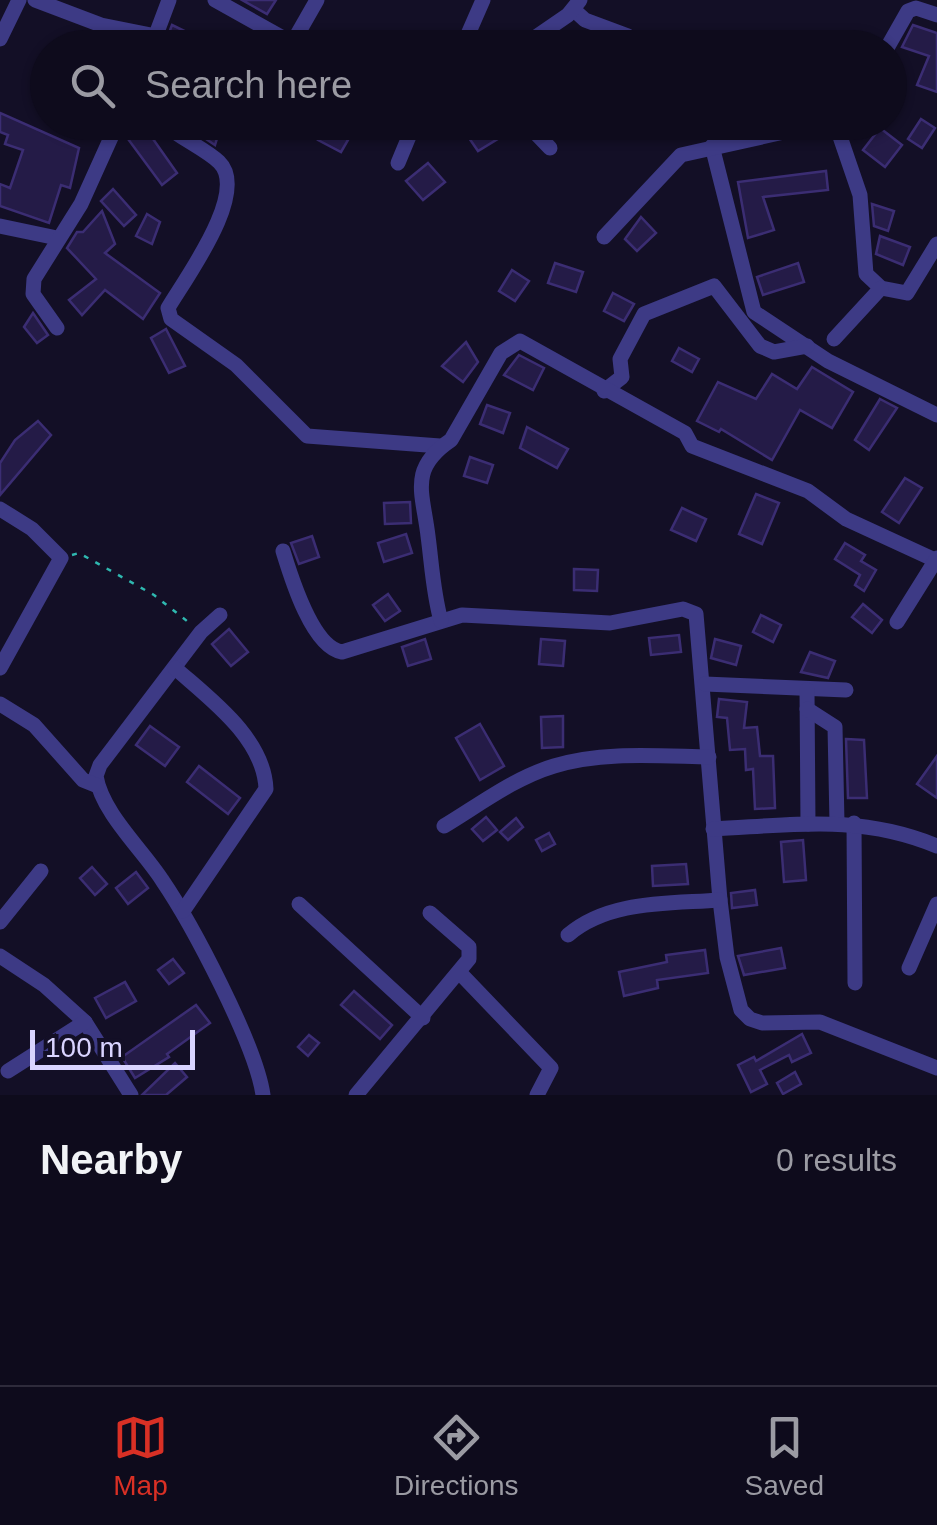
<!DOCTYPE html>
<html lang="en">
<head>
<meta charset="utf-8">
<style>
  body { margin:0; font-family:Helvetica,sans-serif; background:#1c1929; color:#f1f3f6 }
  .scale { position:absolute; left:30px; bottom:25px; width:165px; box-sizing:border-box; padding-left:10px; border:5px solid #d9d4ff; border-top:0; font-size:28px; line-height:35px; white-space:nowrap; color:#d9d4ff; -webkit-text-stroke:8px #130f26; paint-order:stroke }
  .list { margin:0; padding:0; list-style:none }
  h2 { display:flex; justify-content:space-between; align-items:center; height:130px; margin:0; padding:0 40px; font-size:42px }
  h2 small { font-size:32px; font-weight:400; color:#9b9ba3 }
  .icon { flex:none; width:55px; height:55px; fill:none; stroke:currentColor; stroke-width:2; stroke-linecap:round; stroke-linejoin:round }
  .map { position:relative; flex:none; width:937px; height:1095px; overflow:hidden }
  .search { position:absolute; background:#0e0b1c; box-shadow:0 2px 8px #0004; left:30px; right:30px; top:30px; height:110px; display:flex; align-items:center; gap:25px; box-sizing:border-box; padding:0 35px; border-radius:55px; color:#9b9ba3; font-size:38px }
  .sheet { height:290px; background:#0e0b1c }
  nav { display:flex; justify-content:space-around; align-items:center; box-sizing:border-box; height:140px; border-top:2px solid #2e2b3b; background:#0e0b1c; font-size:28px; color:#9b9ba3 }
  nav a { display:grid; justify-items:center; gap:5px }
  nav .on { color:#d93025 }
  .map>svg:first-child { display:block }
</style>
</head>
<body>
<div class="map">
<svg width="937" height="1095" viewBox="0 0 937 1095">
  <rect width="100%" height="100%" fill="#130f26"/>
  <g fill="#241b47" stroke="#3b2d73" stroke-width="2.5">
    <polygon points="242,0 276,0 267,14"/>
    <polygon points="172,25 193,35 187,48 166,41"/>
    <polygon points="913,25 937,33 937,92 917,85 929,56 902,47"/>
    <polygon points="0,113 79,148 70,188 61,185 49,223 0,206 0,184 10,188 23,150 5,144 8,135 0,132"/>
    <polygon points="921,119 935,128 922,148 908,139"/>
    <polygon points="190,122 222,122 215,145 188,127"/>
    <polygon points="486,122 510,122 514,129 478,151 467,135"/>
    <polygon points="324,127 348,140 341,152 318,140"/>
    <polygon points="880,128 902,145 885,167 863,150"/>
    <polygon points="146,129 177,173 162,185 128,139"/>
    <polygon points="428,163 445,182 423,200 406,181"/>
    <polygon points="826,171 828,190 763,197 774,230 748,238 738,182"/>
    <polygon points="113,189 136,215 124,226 101,201"/>
    <polygon points="872,204 894,211 888,231 874,226"/>
    <polygon points="102,211 115,244 105,253 160,293 143,319 105,290 82,315 69,300 96,279 67,248 77,232 83,232"/>
    <polygon points="147,214 160,222 152,244 136,236"/>
    <polygon points="641,217 656,233 637,251 625,239"/>
    <polygon points="880,236 910,247 903,265 876,254"/>
    <polygon points="555,263 583,272 576,292 548,283"/>
    <polygon points="798,263 804,282 763,295 757,277"/>
    <polygon points="512,270 529,281 515,301 499,291"/>
    <polygon points="613,293 634,304 624,321 604,311"/>
    <polygon points="33,313 48,335 37,343 24,327"/>
    <polygon points="166,329 185,366 169,373 151,338"/>
    <polygon points="466,342 478,362 463,382 442,366"/>
    <polygon points="679,348 699,359 692,372 672,361"/>
    <polygon points="519,355 544,368 533,390 504,375"/>
    <polygon points="812,367 853,392 832,428 800,410 772,460 721,429 719,432 697,421 718,382 756,399 772,374 797,389"/>
    <polygon points="880,399 897,408 869,450 855,440"/>
    <polygon points="487,405 510,413 503,433 480,424"/>
    <polygon points="38,421 51,435 0,495 0,463 15,440"/>
    <polygon points="527,427 568,449 557,468 520,448"/>
    <polygon points="470,457 493,465 487,483 464,476"/>
    <polygon points="905,478 922,488 899,523 882,512"/>
    <polygon points="756,494 779,503 762,544 739,534"/>
    <polygon points="410,502 411,523 385,524 384,503"/>
    <polygon points="682,508 706,519 696,541 671,530"/>
    <polygon points="406,534 412,553 384,562 378,543"/>
    <polygon points="312,536 319,557 299,564 291,543"/>
    <polygon points="845,543 865,555 861,561 876,570 864,591 855,585 860,575 835,559"/>
    <polygon points="574,569 598,570 597,591 574,590"/>
    <polygon points="388,594 400,611 385,621 373,605"/>
    <polygon points="863,604 882,620 872,633 852,617"/>
    <polygon points="761,615 781,625 773,642 753,632"/>
    <polygon points="229,629 248,652 231,666 212,644"/>
    <polygon points="679,635 681,652 651,655 649,638"/>
    <polygon points="425,639 431,659 408,666 402,647"/>
    <polygon points="541,639 565,641 563,666 539,664"/>
    <polygon points="715,639 741,646 736,665 711,658"/>
    <polygon points="810,652 835,661 828,678 801,672"/>
    <polygon points="719,699 747,702 744,728 757,727 760,756 773,756 775,808 755,809 753,769 746,770 745,749 730,750 727,718 717,717"/>
    <polygon points="563,716 563,747 542,748 541,717"/>
    <polygon points="480,724 504,766 480,780 456,738"/>
    <polygon points="150,726 179,747 165,766 136,745"/>
    <polygon points="846,739 864,740 867,798 848,798"/>
    <polygon points="937,756 937,798 917,784"/>
    <polygon points="199,766 240,798 228,814 187,782"/>
    <polygon points="486,817 497,830 483,841 472,829"/>
    <polygon points="516,818 523,827 508,840 500,832"/>
    <polygon points="549,833 555,844 542,851 536,840"/>
    <polygon points="803,840 806,880 784,882 781,842"/>
    <polygon points="686,864 688,884 653,886 652,866"/>
    <polygon points="92,867 107,884 95,895 80,878"/>
    <polygon points="136,872 148,888 128,904 116,888"/>
    <polygon points="755,890 757,905 732,908 731,893"/>
    <polygon points="781,948 785,968 744,975 738,956"/>
    <polygon points="705,950 708,973 657,980 658,988 624,996 619,972 667,962 666,955"/>
    <polygon points="173,959 184,973 169,984 158,970"/>
    <polygon points="125,982 136,1001 106,1018 95,998"/>
    <polygon points="354,991 392,1025 380,1039 341,1005"/>
    <polygon points="196,1005 210,1023 167,1054 169,1057 135,1078 122,1057"/>
    <polygon points="802,1034 811,1053 792,1062 789,1055 760,1070 767,1084 751,1092 738,1065 754,1057 756,1061"/>
    <polygon points="309,1035 319,1043 308,1056 298,1047"/>
    <polygon points="175,1063 187,1077 166,1095 142,1095"/>
    <polygon points="795,1072 801,1084 783,1094 777,1083"/>
  </g>
  <g fill="none" stroke-linecap="round" stroke-linejoin="round">
    <polyline stroke="#2fb8b0" stroke-width="2.5" stroke-dasharray="5 8" stroke-linecap="butt" points="72,555 79,553 154,595 192,625"/>
    <g stroke="#3d3a85" stroke-width="15">
      <polyline points="35,0 101,25 156,36"/>
      <polyline points="215,0 301,48"/>
      <polyline points="574,10 585,20 628,36"/>
      <polyline points="0,39 19,0"/>
      <polyline points="293,42 317,0"/>
      <polyline points="151,48 169,0"/>
      <polyline points="462,48 483,0"/>
      <polyline points="520,48 568,15 580,0"/>
      <polyline points="887,48 908,11 916,8 937,15"/>
      <path d="M 162,122 C 179,138 204,148 219,162 C 250,192 185,279 168,308 L 171,319 L 236,365 L 307,436 L 440,446"/>
      <polyline points="525,122 550,148"/>
      <polyline points="835,122 860,195 866,274 881,288 907,293 937,244"/>
      <polyline points="712,146 754,312 828,361 937,415"/>
      <polyline points="398,163 415,122"/>
      <polyline points="0,226 57,238"/>
      <polyline points="604,237 681,155 829,122"/>
      <polyline points="57,328 33,294 34,279 81,204 118,122"/>
      <polyline points="834,339 881,288"/>
      <polyline points="604,391 622,377 620,359 644,314 714,286 760,346 774,352 807,346"/>
      <polyline points="0,509 32,529 61,558 0,668"/>
      <path d="M 283,551 C 291,577 312,647 342,652 L 462,615 L 610,623 L 683,609 L 696,614 L 720,900 L 727,957 L 741,1010 L 750,1019 L 762,1023 L 820,1022 L 937,1068"/>
      <path d="M 220,615 L 201,632 L 100,765 L 96,776 C 102,813 142,849 162,880 C 192,924 256,1045 263,1095"/>
      <path d="M 441,621 C 433,592 432,566 428,536 C 423,493 408,469 451,440 L 501,353 L 520,341 L 685,433 L 692,446 L 808,491 L 846,519 L 935,560"/>
      <polyline points="897,622 937,558"/>
      <path d="M 175,668 C 210,699 264,738 266,789 L 183,911"/>
      <polyline points="705,684 846,690"/>
      <polyline points="807,690 808,824"/>
      <polyline points="0,704 34,725 83,780 98,786"/>
      <polyline points="807,709 835,727 837,823"/>
      <polyline points="854,823 855,983"/>
      <path d="M 444,826 C 479,805 514,778 554,766 C 602,751 659,756 709,757"/>
      <path d="M 713,829 C 794,825 860,814 937,846"/>
      <polyline points="299,904 423,1018"/>
      <polyline points="0,922 41,871"/>
      <path d="M 568,935 C 609,900 668,904 720,900"/>
      <polyline points="0,956 44,985 85,1022 131,1095"/>
      <polyline points="909,968 937,904"/>
      <polyline points="460,973 551,1068 537,1095"/>
      <polyline points="8,1071 85,1022"/>
      <polyline points="356,1095 469,959 469,947 430,913"/>
    </g>
  </g>
</svg>
<div class="scale">100 m</div>
<div class="search"><svg class="icon" aria-label="search" viewBox="0 0 24 24"><circle cx="10" cy="10" r="6"/><path d="M15 15l6 6"/></svg>Search here</div>
</div>
<section class="sheet">
<h2>Nearby<small>0 results</small></h2>
<ul class="list">
</ul>
</section>
<nav>
<a class="on"><svg class="icon" aria-label="map" viewBox="0 0 24 24"><path d="M3 6l6-2 6 2 6-2v14l-6 2-6-2-6 2zM9 4v14M15 6v14"/></svg>Map</a>
<a><svg class="icon" aria-label="directions" viewBox="0 0 24 24"><path d="M12 3l9 9-9 9-9-9zM9 14v-3h6M13 9l2 2-2 2"/></svg>Directions</a>
<a><svg class="icon" aria-label="saved" viewBox="0 0 24 24"><path d="M7 4h10v16l-5-4-5 4z"/></svg>Saved</a>
</nav>
</body>
</html>
